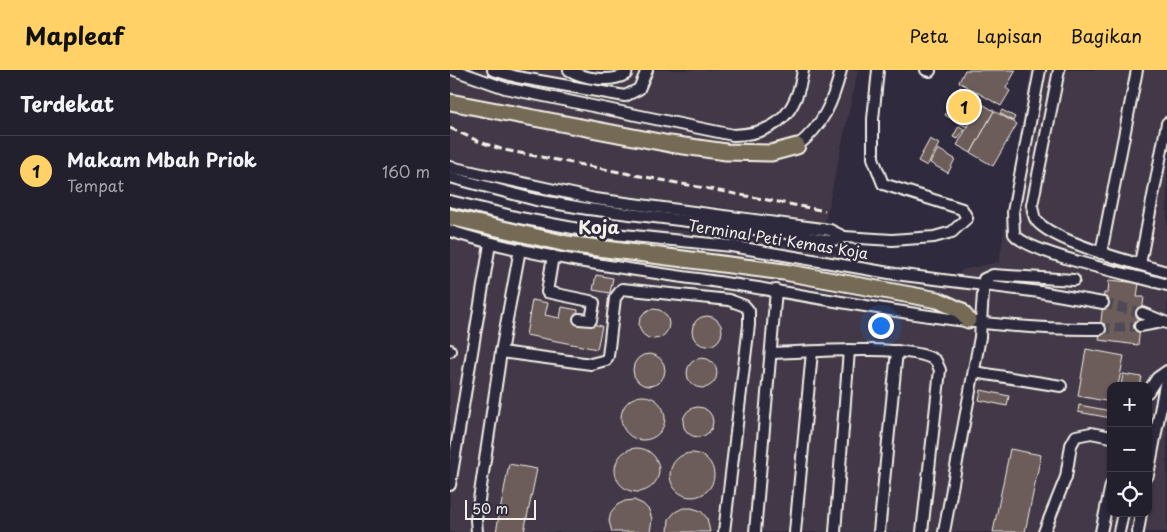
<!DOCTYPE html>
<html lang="id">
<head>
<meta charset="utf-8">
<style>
  body { margin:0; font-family:"Playpen Sans",sans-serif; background:#2b2836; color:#f1f3f6 }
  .controls { position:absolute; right:15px; bottom:15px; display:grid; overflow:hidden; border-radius:10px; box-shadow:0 1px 4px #0004 }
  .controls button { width:45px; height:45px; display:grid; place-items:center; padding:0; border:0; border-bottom:1px solid #403e4a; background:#23202e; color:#f1f3f6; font:25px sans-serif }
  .scale { position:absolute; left:15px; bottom:12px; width:71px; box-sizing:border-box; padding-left:5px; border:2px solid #f4f1e8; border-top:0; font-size:14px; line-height:18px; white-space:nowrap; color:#f4f1e8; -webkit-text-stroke:4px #2f2a3d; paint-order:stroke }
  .you { position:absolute; left:430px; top:255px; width:18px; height:18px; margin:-12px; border:4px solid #fff; border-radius:50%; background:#1a73e8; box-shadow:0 0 0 8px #1a73e833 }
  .badge { display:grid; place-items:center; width:32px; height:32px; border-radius:50%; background:#ffd166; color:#111; font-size:16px; font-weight:700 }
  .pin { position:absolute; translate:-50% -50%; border:2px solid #fff; box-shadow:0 1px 5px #0006 }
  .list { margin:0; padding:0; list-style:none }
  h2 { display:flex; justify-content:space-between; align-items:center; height:65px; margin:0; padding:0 20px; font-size:21px }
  h2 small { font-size:16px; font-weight:400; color:#a3a3aa }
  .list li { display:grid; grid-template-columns:32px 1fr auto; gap:15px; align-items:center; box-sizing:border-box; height:70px; padding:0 20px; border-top:1px solid #403e4a }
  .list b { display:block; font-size:19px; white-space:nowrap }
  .list p { margin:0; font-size:16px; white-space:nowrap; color:#a3a3aa }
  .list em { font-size:16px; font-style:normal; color:#a3a3aa }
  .icon { flex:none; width:28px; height:28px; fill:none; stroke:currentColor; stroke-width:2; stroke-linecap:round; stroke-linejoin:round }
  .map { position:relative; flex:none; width:717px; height:462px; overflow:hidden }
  header { display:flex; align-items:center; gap:30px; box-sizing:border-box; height:70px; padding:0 25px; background:#ffd166; color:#111 }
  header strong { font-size:24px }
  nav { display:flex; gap:28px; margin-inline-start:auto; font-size:18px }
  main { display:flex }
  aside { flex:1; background:#23202e }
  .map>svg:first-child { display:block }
</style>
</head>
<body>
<header>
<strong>Mapleaf</strong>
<nav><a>Peta</a><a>Lapisan</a><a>Bagikan</a></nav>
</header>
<main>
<aside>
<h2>Terdekat<small></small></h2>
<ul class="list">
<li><span class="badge">1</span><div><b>Makam Mbah Priok</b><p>Tempat</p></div><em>160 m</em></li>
</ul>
</aside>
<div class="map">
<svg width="717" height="462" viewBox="0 0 717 462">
  <rect width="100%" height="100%" fill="#2f2a3d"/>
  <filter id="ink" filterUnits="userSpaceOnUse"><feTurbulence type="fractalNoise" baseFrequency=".02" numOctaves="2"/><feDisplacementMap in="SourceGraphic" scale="10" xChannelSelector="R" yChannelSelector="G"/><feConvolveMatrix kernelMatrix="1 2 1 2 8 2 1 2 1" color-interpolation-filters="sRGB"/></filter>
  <g filter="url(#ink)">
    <g fill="#423946" fill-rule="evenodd">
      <polygon points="0,0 408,0 375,152 255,135 154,127 0,92"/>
      <path d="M 581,0 L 717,0 L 717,462 L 0,462 L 0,122 L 69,142 L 148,155 L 252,162 L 370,180 L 504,211 L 512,200 L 549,192 ZM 661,316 L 698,316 L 698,443 L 661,443 Z"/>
    </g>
    <g fill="#6d5d5a" stroke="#f4f1e8">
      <polygon points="515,0 566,0 556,18 560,21 551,36 509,12"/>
      <polygon points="510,17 532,29 517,57 495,45"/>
      <polygon points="531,33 544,41 521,83 507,75"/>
      <polygon points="552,40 565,47 563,51 550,43"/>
      <polygon points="544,41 567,54 543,96 521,83"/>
      <polygon points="509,56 514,59 508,69 503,67"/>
      <polygon points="480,69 489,74 477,96 468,91"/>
      <polygon points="488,79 505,89 498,103 480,93"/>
      <polygon points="146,205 163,208 160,223 143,220"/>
      <polygon points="659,210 689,213 687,227 694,227 688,275 649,270 654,223 658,223"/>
      <polygon points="82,230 98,233 95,245 110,248 112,237 128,240 126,251 152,256 147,279 76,265"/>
      <circle cx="204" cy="254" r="15"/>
      <circle cx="257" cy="261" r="15"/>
      <polygon points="636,279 674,286 668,316 661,316 661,332 628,326"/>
      <circle cx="199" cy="300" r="16"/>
      <circle cx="252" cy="303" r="15"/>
      <polygon points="673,304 692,307 690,316 671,316"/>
      <polygon points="531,320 559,326 557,336 529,330"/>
      <circle cx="193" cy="348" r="22"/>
      <polygon points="629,335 661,341 661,348 628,342"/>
      <circle cx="248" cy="352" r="15"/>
      <circle cx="187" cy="400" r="22"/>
      <polygon points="560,379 591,385 575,462 543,462"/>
      <circle cx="242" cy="405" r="22"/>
      <polygon points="59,394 87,399 74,462 46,462"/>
      <polygon points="184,430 193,434 199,440 202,449 200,462 162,462 159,451 161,442 167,435 175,431"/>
      <polygon points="233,438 242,438 251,441 257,448 260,462 218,462 219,449 225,442"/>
    </g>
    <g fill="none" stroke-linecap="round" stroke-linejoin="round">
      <g stroke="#4d4857" stroke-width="10" stroke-dasharray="10 5" stroke-linecap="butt">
        <polyline points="653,233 692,243"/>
        <polyline points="650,259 690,256"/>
      </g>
      <g stroke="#f4f1e8" stroke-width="14">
        <g id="minor">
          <path d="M 4,0 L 55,18 L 283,65 C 327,64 347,43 353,0"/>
          <polyline points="43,0 67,7 175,26 189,19 197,0"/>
          <path d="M 119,0 C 134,9 161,13 176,4 L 177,0"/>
          <polyline points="476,0 480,1"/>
          <path d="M 590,0 L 563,142 L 564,164 C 578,184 688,206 717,215"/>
          <path d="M 609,0 L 582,135 C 583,140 583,146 586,150 C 602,172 688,194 717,202"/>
          <path d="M 347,76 C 373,56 383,32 391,0"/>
          <polyline points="0,97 145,129 380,160 394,167"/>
          <polyline points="0,107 86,130 138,139 337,163 380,171 394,167 442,170 484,167 502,162 517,148 512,139 433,114 423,88 423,49 428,0"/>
          <polyline points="0,131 70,148 144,162 281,176 445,204 590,222 653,233"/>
          <path d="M 0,161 C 97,192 201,201 301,217 C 416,235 534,261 650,259"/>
          <polyline points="651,183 687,0"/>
          <polyline points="103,186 97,222 140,231 144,233 141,250 129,249"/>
          <polyline points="690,194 717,53"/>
          <polyline points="692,243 717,253"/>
          <polyline points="690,256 712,252"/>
          <polyline points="0,280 0,281"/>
          <polyline points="51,282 141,294 156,290 158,286 165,228 172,219 279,230 295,236 299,241 299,255 274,462"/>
          <path d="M 321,283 C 352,282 465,273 486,291 L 490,300 L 472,462"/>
          <polyline points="524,302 611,316"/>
          <polyline points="698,322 707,308 717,301"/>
          <polyline points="698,405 717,304"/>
          <polyline points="0,415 40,174"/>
          <polyline points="27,462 26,450 51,282 70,179"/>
          <polyline points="305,462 326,220"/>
          <polyline points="345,462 362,282"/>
          <polyline points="385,462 399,280"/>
          <polyline points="429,462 447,281"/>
          <polyline points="494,462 530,267 534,209 543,205 624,210"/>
          <polyline points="594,462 616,407 621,375 626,366 641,363 661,367"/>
          <polyline points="651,462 661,415"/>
          <polyline points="669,462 673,443"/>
          <polyline points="688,462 691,443"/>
        </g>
      </g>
      <g stroke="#f4f1e8" stroke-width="19">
        <g id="highway">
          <polyline points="0,32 220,74 276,82 321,83 347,76"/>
          <polyline points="0,147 117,174 334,202 488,230 510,240 518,250"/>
        </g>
      </g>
      <use href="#minor" stroke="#2f2a3d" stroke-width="10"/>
      <use href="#highway" stroke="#746b55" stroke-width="15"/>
      <polyline stroke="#f4f1e8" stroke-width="3" stroke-dasharray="8 4" stroke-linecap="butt" points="0,58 30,72 54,80 375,141"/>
    </g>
  </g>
  <g text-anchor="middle" stroke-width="5" stroke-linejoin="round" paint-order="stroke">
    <g font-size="15" fill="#f4f1e8" stroke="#2f2a3d">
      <text transform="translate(328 170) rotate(9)" y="5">Terminal Peti Kemas Koja</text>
    </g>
    <g font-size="18" font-weight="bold" fill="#f4f1e8" stroke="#2f2a3d">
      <text x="149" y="164">Koja</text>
    </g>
  </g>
</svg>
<div class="controls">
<button>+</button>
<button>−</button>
<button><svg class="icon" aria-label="locate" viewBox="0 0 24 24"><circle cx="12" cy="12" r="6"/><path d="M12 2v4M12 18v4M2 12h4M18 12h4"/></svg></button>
</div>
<div class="scale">50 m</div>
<div class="you"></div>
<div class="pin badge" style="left:514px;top:37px">1</div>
</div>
</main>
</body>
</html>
